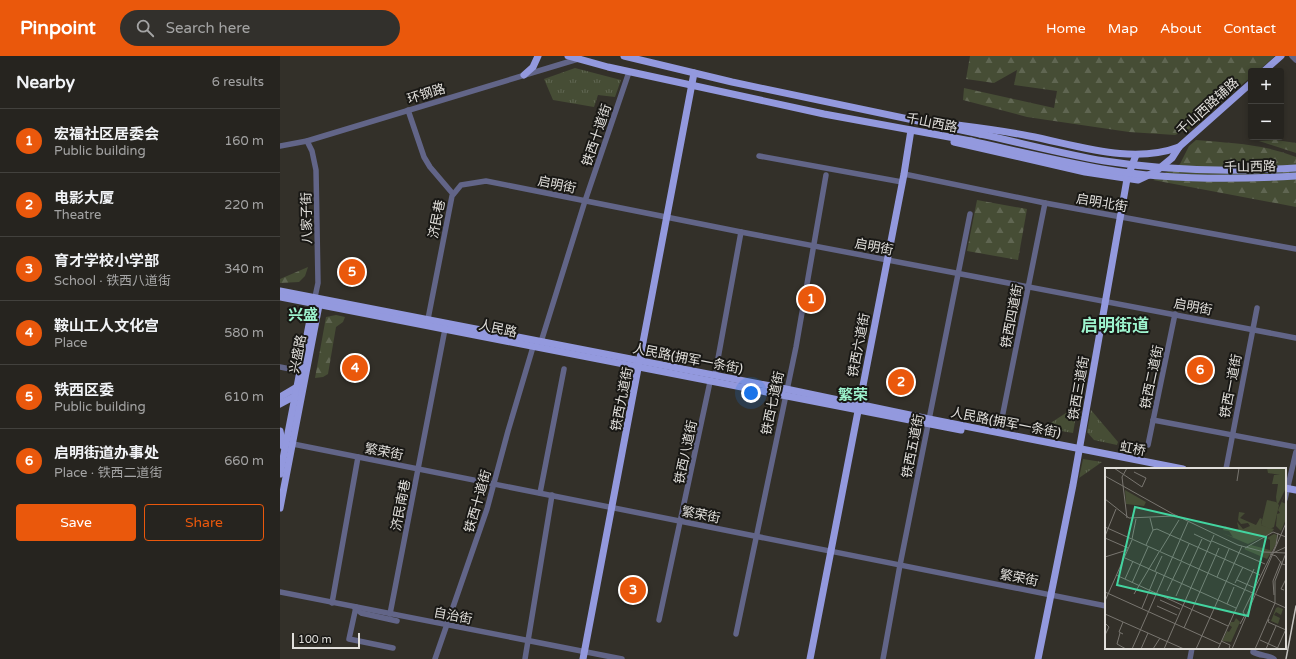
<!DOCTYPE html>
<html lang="en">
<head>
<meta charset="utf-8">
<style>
  body { margin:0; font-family:"Varela Round","Noto Sans SC",sans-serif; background:#32302c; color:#f1f3f6 }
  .controls { position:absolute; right:12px; top:12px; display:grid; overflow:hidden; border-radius:4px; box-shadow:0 2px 6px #0003 }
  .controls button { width:36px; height:36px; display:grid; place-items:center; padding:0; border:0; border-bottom:1px solid #42413d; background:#26241f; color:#f1f3f6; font:20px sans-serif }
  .scale { position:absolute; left:12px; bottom:10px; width:68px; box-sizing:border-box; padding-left:4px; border:2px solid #e1dfdb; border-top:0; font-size:11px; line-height:14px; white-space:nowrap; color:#e1dfdb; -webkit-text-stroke:3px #191815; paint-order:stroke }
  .you { position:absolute; left:471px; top:337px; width:14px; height:14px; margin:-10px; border:3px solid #fff; border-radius:50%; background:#1a73e8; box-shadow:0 0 0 6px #1a73e833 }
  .badge { display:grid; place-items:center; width:26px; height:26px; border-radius:50%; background:#ea580c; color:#fff; font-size:13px; font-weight:700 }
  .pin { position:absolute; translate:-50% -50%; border:2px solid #fff; box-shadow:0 1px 4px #0006 }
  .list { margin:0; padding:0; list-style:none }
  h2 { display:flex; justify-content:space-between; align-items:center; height:52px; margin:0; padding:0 16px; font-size:17px }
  h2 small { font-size:13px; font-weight:400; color:#a4a4a4 }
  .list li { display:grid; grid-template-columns:26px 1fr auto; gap:12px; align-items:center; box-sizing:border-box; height:64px; padding:0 16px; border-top:1px solid #42413d }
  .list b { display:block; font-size:15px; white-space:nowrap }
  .list p { margin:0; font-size:13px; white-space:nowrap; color:#a4a4a4 }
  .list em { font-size:13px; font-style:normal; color:#a4a4a4 }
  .actions { display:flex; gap:8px; padding:12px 16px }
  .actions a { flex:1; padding:9px 0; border:1px solid #ea580c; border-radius:4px; text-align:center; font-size:14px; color:#ea580c }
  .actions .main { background:#ea580c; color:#fff }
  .icon { flex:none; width:22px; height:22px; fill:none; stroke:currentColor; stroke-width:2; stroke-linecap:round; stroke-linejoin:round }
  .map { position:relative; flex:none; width:1016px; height:603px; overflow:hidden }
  header { display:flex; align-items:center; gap:24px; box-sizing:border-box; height:56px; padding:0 20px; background:#ea580c; color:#fff }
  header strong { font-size:19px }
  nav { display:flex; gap:22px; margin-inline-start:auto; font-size:14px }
  .search { width:280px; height:36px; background:#32302c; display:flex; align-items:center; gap:10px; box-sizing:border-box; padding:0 14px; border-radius:22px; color:#a4a4a4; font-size:15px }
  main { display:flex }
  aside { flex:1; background:#26241f }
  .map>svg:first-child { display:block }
</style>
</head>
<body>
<header>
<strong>Pinpoint</strong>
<div class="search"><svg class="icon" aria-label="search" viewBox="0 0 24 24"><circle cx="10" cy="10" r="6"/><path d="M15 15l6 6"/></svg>Search here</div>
<nav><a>Home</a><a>Map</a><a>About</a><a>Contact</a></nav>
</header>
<main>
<aside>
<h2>Nearby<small>6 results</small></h2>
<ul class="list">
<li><span class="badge">1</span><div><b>宏福社区居委会</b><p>Public building</p></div><em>160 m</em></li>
<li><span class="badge">2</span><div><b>电影大厦</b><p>Theatre</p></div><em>220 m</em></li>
<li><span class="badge">3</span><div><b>育才学校小学部</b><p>School · 铁西八道街</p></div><em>340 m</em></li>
<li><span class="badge">4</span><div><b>鞍山工人文化宫</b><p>Place</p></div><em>580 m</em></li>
<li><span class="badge">5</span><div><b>铁西区委</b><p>Public building</p></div><em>610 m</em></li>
<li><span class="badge">6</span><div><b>启明街道办事处</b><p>Place · 铁西二道街</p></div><em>660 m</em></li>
</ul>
<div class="actions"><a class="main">Save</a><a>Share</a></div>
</aside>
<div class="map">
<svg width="1016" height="603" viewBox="0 0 1016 603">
  <defs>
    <pattern id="grass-tufts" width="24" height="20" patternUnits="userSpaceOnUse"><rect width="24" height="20" fill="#464d35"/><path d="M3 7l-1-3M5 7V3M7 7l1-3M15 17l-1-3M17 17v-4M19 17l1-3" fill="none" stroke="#606652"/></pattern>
    <pattern id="forest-firs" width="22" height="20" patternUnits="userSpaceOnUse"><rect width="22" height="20" fill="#464d35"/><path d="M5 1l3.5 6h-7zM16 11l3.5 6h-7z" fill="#606652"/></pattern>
  </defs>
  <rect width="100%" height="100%" fill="#333029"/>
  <g fill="url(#grass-tufts)">
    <polygon points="295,12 341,24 335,41 318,39 314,51 273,44 264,23"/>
    <polygon points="798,349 793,377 763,372"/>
    <polygon points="811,354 838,386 837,389 814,384 807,376"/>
    <polygon points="803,403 822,406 799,422"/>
  </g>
  <g fill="url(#forest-firs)">
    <polygon points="690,0 995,0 978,15 971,15 971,21 909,73 895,79 849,76 747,61 683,44 684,32 774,52 777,35 734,29 737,14 714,27 686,23"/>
    <path d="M 916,84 C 950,87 984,88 1016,101 L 1016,151 L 873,124 L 900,108 L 909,90 Z"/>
    <polygon points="996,84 1016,87 1016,97 979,85"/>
    <polygon points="697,144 747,153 738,204 687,195"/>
    <polygon points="28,211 25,220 19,226 0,227 0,223"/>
    <polygon points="56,259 65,261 63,266 56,271 48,318 43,321 35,322 46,261"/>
  </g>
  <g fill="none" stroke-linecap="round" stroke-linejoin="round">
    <g stroke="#626588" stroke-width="5.5">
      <polyline points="1012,0 1016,4"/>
      <polyline points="128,54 144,101 150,111 173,138"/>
      <polyline points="27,85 32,95 36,114 38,227 35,241"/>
      <polyline points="0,90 27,85 298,3"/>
      <polyline points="479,100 622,126"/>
      <polyline points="624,118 765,147 1016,193"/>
      <polyline points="148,263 172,140 181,129 206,125 461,176 1016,282"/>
      <polyline points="261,286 305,145 349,16"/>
      <polyline points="0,311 20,315"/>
      <polyline points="435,319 461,176"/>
      <polyline points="873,364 1016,391"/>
      <polyline points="719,377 765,147"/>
      <polyline points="13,388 826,550"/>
      <polyline points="868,389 895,258"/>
      <polyline points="946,413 977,252"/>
      <polyline points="260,437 284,313"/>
      <polyline points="1005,443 1016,396"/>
      <polyline points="0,536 342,603"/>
      <polyline points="52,547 78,401"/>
      <polyline points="76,551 69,583 113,592"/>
      <polyline points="75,552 81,557 117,565"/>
      <polyline points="110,558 165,273"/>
      <polyline points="379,564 430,326"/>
      <polyline points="456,578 516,291 546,119"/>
      <path d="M 974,592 L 973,596 C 980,600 990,599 994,603"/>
      <polyline points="155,603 207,453 228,375 253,291"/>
      <polyline points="245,603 272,439"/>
      <polyline points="603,603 620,509 690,158"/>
      <polyline points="910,603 912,592"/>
    </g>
    <g stroke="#9399de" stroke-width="7">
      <polyline points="288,0 328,11 544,58 691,85"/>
      <polyline points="344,0 452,26 700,78"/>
      <polyline points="984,15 1001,0"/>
      <polyline points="244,19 253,11 258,0"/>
      <path d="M 677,69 C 701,72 725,75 749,80 C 797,89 851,109 899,91"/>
      <polyline points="674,86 805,116 858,124 875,116 892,102 899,91 971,27"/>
      <polyline points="0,235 506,333 649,363 903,413"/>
      <polyline points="0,241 681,374"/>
      <polyline points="0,341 17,331"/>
      <polyline points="0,348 15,340"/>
      <polyline points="0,375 3,390"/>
      <polyline points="0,418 34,243"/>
      <polyline points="0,452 40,244"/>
      <polyline points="303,603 414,17"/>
      <polyline points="530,603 624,118 631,74"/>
      <polyline points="758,603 793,429 847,123 856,99"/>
    </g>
    <polyline stroke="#c3c1bd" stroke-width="1.5" points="1006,603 1016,550"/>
    <g stroke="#9399de" stroke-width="7">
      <path d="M 700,78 C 742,87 783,98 825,105 C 888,115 952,116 1016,112"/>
      <path d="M 691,85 C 735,95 778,105 822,113 C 886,124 952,124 1016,120"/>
      <polyline points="1005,432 1016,434"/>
    </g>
  </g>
  <g text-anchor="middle" stroke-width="4" stroke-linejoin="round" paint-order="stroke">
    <g font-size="13" fill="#e1dfdb" stroke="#191815">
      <text transform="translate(146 37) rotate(-17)" y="5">环钢路</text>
      <text transform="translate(927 50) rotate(-42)" y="5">千山西路辅路</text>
      <text transform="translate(652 66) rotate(11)" y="5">千山西路</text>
      <text transform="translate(316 79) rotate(-71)" y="5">铁西十道街</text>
      <text transform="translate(970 110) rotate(-1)" y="5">千山西路</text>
      <text transform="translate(277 128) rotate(12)" y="5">启明街</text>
      <text transform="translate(822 146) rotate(10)" y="5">启明北街</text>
      <text transform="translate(26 162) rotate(-91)" y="5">八家子街</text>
      <text transform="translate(156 163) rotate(-79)" y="5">济民巷</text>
      <text transform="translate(594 190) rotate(11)" y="5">启明街</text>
      <text transform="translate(913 250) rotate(11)" y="5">启明街</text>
      <text transform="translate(731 260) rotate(-79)" y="5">铁西四道街</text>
      <text transform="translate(218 272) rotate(12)" y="5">人民路</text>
      <text transform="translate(578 289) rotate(-79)" y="5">铁西六道街</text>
      <text transform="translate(17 298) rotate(-79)" y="5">兴盛路</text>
      <text transform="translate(408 302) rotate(11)" y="5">人民路(拥军一条街)</text>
      <text transform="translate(871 321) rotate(-78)" y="5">铁西二道街</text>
      <text transform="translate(950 330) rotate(-79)" y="5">铁西一道街</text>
      <text transform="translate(798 332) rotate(-80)" y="5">铁西三道街</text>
      <text transform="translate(341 343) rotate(-79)" y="5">铁西九道街</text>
      <text transform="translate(492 347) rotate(-78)" y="5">铁西七道街</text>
      <text transform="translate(726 366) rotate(11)" y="5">人民路(拥军一条街)</text>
      <text transform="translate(632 390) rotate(-79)" y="5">铁西五道街</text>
      <text transform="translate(853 392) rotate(11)" y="5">虹桥</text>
      <text transform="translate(104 395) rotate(11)" y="5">繁荣街</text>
      <text transform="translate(405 396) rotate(-78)" y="5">铁西八道街</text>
      <text transform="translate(197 445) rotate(-74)" y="5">铁西十道街</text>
      <text transform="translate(120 449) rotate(-79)" y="5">济民南巷</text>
      <text transform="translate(421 458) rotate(11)" y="5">繁荣街</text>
      <text transform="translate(739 521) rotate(11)" y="5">繁荣街</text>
      <text transform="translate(173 559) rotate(11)" y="5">自治街</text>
    </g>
    <g font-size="15" font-weight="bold" fill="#9df4ce" stroke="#191815">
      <text x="23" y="264">兴盛</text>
      <text x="573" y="344">繁荣</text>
    </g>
    <g font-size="17" font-weight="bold" fill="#9df4ce" stroke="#191815">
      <text x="835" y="275">启明街道</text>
    </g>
  </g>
  <g transform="translate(825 412)">
    <rect width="181" height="181" fill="#333029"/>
    <path d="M 20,22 L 41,34 L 39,38 L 21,36 Z" fill="#464d35"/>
    <path d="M 181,0 L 181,20 L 172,38 L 171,29 L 173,16 L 167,16 L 169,7 L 175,7 L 163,5 L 162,0 ZM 181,24 L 177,34 L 181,36 L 181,51 L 176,63 L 171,58 L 172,46 L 175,45 L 173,42 ZM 134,44 L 140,45 L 135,50 L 151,57 L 155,50 L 157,51 L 156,57 L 169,61 L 166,65 L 143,76 L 117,65 L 128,69 L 124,63 L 118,62 L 120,58 L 134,63 L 132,54 L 138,61 L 145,58 L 143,55 L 136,56 L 133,52 ZM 169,66 L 172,67 L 171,76 L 162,91 L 139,81 L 146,77 L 165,82 L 165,72 L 162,70 ZM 173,139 L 178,141 L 176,147 L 171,144 L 169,147 L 175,150 L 173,156 L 166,153 L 171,140 ZM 131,150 L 135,154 L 126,174 L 117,173 L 122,163 L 124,164 L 127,159 L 124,157 L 126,154 L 129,154 Z" fill="#464d35"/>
    <path d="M 162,32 L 171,34 L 174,37 L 169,59 L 165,61 L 156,57 Z" fill="#464d35"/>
    <path fill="none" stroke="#797670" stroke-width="1" d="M 9,0 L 37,19 L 41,10 L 29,4M 22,0 L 17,9 L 22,50M 0,8 L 68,46 L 133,77 L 159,84 L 181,85M 132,13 L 134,0M 0,31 L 24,50 L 68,48M 45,50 L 48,62M 0,59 L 181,140M 48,62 L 52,61 L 155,107M 89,66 L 106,74M 0,68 L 11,41M 0,70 L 23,80M 27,71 L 31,51M 107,73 L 160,96M 41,77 L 48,62M 140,80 L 168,64 L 181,69M 55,83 L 74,52M 168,85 L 181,79M 165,86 L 171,88 L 177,96 L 181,97M 0,89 L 22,82M 20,90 L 131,140M 76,93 L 84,76M 50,103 L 57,88M 11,107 L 123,158M 112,109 L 124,81M 20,111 L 28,93M 132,112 L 150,120M 27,115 L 43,79M 130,115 L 138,99M 179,122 L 176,121 L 181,111M 62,123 L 76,94M 0,124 L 115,176M 29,126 L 54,84M 169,127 L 168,113 L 176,93M 71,128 L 97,71M 55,132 L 75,141M 0,133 L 27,72M 122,136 L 129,119M 52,138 L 72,147M 37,140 L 52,104M 0,146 L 79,181M 164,151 L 163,154 L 181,162M 0,155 L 4,159 L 0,167M 135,156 L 140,147 L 138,144 L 171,77 L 173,65M 79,160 L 114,80M 15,165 L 12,176 L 21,181M 18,166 L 14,164 L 18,154M 155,172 L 175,181M 116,173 L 125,177 L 124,181M 27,181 L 83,54M 36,181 L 43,165M 48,181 L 55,170M 59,181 L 109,67M 91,181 L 137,78M 113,181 L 149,101M 127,181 L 181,55M 150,181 L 170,135 L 170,113 L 181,85M 161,181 L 171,158M 172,181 L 181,161"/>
    <path fill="#43d4a0" fill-opacity="0.15" stroke="#43d4a0" stroke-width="2" d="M 30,39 L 161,69 L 143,148 L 12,117 Z"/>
    <rect width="181" height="181" fill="none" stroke="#e1dfdb" stroke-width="2"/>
  </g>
</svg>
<div class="controls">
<button>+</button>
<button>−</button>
</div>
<div class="scale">100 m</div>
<div class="you"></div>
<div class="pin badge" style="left:531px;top:243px">1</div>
<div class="pin badge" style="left:621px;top:326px">2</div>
<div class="pin badge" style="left:353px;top:534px">3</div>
<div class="pin badge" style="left:75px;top:312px">4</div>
<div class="pin badge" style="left:72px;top:216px">5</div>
<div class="pin badge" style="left:920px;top:314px">6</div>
</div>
</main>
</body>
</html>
